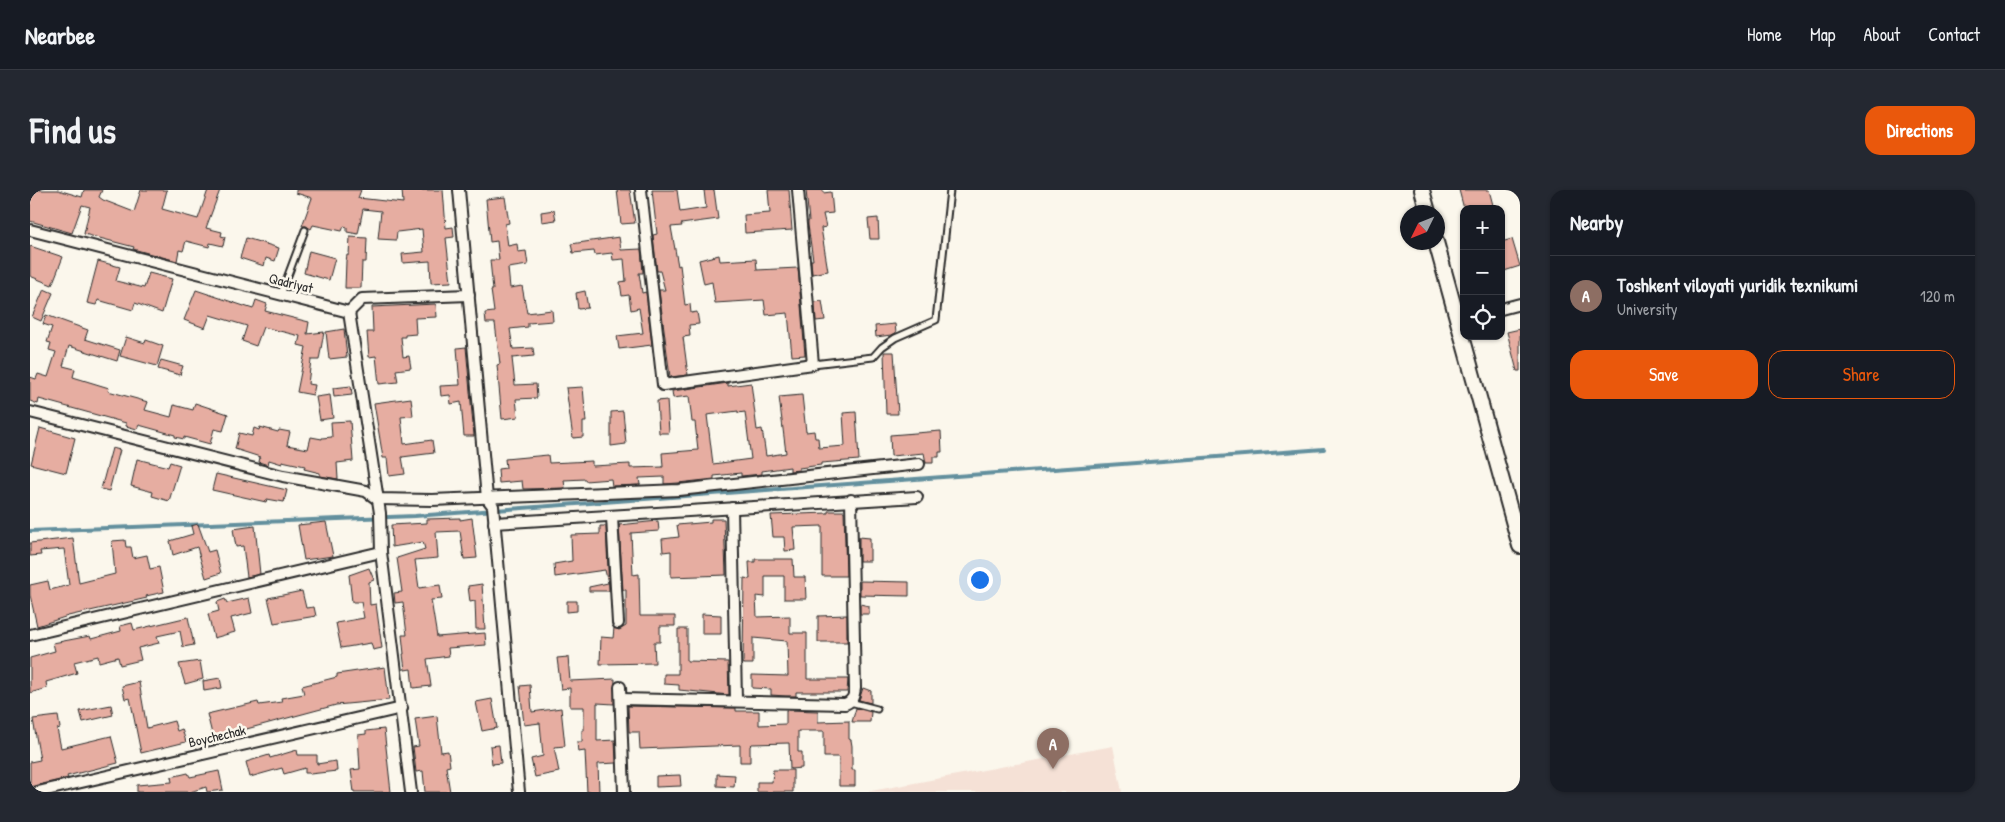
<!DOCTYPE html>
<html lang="en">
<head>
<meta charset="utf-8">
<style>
  body { margin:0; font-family:"Patrick Hand",sans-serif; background:#242831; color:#f1f3f6 }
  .controls { position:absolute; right:15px; top:15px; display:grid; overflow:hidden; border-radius:10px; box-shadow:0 1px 4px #0004 }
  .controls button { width:45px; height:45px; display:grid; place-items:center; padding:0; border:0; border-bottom:1px solid #363941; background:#171b24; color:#f1f3f6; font:25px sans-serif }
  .compass { position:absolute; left:1370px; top:15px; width:45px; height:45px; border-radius:50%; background:#171b24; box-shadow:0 1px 4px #0004; rotate:227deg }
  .you { position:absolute; left:949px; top:389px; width:18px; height:18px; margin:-12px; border:4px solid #fff; border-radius:50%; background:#1a73e8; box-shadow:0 0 0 8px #1a73e833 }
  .badge { display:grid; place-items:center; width:32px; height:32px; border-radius:50%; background:#ea580c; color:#fff; font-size:16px; font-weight:700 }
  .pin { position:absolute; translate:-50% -41px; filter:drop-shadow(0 1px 2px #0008) }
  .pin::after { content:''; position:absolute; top:26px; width:18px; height:15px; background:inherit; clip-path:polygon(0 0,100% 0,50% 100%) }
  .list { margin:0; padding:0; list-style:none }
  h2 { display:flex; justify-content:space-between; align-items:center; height:65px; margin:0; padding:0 20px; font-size:21px }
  h2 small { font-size:16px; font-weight:400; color:#9ea1a6 }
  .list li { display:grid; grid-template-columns:32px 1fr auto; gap:15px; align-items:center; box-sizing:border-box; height:80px; padding:0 20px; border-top:1px solid #363941 }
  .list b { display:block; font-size:19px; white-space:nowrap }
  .list p { margin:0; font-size:16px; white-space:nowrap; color:#9ea1a6 }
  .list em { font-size:16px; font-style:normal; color:#9ea1a6 }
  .actions { display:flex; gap:10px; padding:15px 20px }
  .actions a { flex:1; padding:11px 0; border:1px solid #ea580c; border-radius:15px; text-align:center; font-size:18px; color:#ea580c }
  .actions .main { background:#ea580c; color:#fff }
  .icon { flex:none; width:28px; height:28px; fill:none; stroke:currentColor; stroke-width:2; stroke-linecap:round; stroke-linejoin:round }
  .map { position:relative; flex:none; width:1490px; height:602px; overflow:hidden; border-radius:15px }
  header { display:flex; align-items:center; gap:30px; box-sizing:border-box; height:70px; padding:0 25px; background:#171b24; border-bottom:1px solid #363941 }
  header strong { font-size:24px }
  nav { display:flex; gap:28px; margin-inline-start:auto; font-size:18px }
  .intro { display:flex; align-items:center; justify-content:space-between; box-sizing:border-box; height:120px; padding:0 30px }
  h1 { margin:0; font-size:35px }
  .button { padding:12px 22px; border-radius:15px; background:#ea580c; color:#fff; font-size:18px; font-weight:700 }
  main { display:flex; gap:30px; padding:0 30px }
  aside { flex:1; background:#171b24; border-radius:15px; box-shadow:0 1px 4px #0004 }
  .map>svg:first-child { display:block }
</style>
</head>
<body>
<header>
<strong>Nearbee</strong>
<nav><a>Home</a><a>Map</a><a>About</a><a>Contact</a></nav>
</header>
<div class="intro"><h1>Find us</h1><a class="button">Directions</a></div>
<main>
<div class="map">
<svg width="1490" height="602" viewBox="0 0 1490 602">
  <rect width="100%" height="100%" fill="#fbf7ec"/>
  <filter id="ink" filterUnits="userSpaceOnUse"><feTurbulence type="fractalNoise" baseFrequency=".02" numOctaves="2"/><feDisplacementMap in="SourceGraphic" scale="10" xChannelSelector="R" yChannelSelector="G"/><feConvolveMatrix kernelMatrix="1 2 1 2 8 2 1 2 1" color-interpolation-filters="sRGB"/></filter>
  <g filter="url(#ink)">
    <polygon fill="#f5e1d6" points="1083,556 1092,602 836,602"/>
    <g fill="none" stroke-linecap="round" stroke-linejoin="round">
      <polyline stroke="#64909e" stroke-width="4" points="0,341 385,326 1294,259"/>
    </g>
    <g fill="#e6ada1" stroke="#2b2b2b" fill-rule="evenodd">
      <polygon points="0,0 28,0 52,7 54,0 72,0 69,7 73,10 104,22 111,0 137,0 132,19 168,29 178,0 190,0 176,38 192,42 191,46 195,47 193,56 180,53 179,57 156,51 153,61 149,60 147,71 103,59 104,57 54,44 60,17 52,15 42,43 0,31"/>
      <polygon points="266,0 331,0 328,8 373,13 372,0 413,0 416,38 423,37 424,47 416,48 421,92 401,93 400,71 373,73 372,64 394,62 392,39 367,42 366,50 348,49 351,21 333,19 328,44 317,42 317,37 314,36 312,41 283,35 281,39 276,36 272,36 282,8 266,3"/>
      <polygon points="587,0 600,0 605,33 591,34"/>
      <polygon points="622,0 647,0 650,22 676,18 674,0 684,0 688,29 651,34 652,36 641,37 648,76 650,75 655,115 660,114 661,123 667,122 669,134 659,135 660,146 653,147 658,185 640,187 629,100 635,100 630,81 627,81 623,45 627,44"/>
      <polygon points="738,0 759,0 762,40 715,43 714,25 740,23"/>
      <polygon points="776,0 793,0 793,3 801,2 803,23 793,24 796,37 791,38 798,81 782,84 781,70 783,70 778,35 778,31 779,31"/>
      <polygon points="1429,0 1459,0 1464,19 1434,19"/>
      <polygon points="475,7 479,33 475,34 478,56 487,54 488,62 496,61 498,75 478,78 480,98 492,96 497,123 522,120 523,131 498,133 498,137 480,139 483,159 503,158 504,166 482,168 485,195 506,194 507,208 486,209 488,227 472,229 467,175 470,174 465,133 456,133 455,123 464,122 461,100 463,100 460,70 469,70 467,51 460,52 456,9"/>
      <polygon points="524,20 526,30 512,32 511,22"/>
      <polygon points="848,28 849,49 840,49 838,29"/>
      <polygon points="320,47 337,48 336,72 332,72 331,98 315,98 316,71 317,65 319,65"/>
      <polygon points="589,47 591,60 611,59 613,83 609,83 612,103 616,102 622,155 589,159 587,146 613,143 609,118 601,120 599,105 592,106 590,92 596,91 594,69 583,70 582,63 565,65 564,61 543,63 541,54"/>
      <polygon points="216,48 249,58 245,71 236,68 234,76 210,68"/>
      <polygon points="1482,49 1490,76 1471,82 1471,52"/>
      <polygon points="0,56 33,67 22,95 0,86"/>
      <polygon points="279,61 305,68 299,90 274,83"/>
      <polygon points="689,65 690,71 726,69 727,80 768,78 775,165 762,166 758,123 736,125 734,110 685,113 682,92 674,94 669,70"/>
      <polygon points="68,71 90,77 86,91 114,98 119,83 142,89 132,123 105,113 103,120 68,110 66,115 57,113"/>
      <polygon points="14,99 23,103 11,131 2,127"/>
      <polygon points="166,100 223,119 226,110 237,114 235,121 279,132 277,144 294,142 289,170 281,170 278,194 285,195 283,205 267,202 276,157 268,155 270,146 233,137 226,156 212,151 217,136 180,125 175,138 154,130"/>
      <polygon points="555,101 558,118 548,119 546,103"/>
      <polygon points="792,111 795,130 786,131 785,112"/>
      <polygon points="406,114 407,127 385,128 386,144 375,145 375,147 371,147 373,167 379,166 381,178 366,180 368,192 349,194 346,166 339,167 337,142 343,142 342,117"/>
      <polygon points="16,125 58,140 55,149 90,160 87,171 39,156 33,176 45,179 43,187 79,198 78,201 118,212 115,220 141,227 144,215 163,220 165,213 198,224 193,241 184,239 180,254 154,247 154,249 145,247 145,245 109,235 107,239 96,236 96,233 9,209 8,214 0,211 0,187 6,189 8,184 18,187 26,162 19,160 21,153 17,152 22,137 13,134"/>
      <polygon points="865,134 866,143 861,145 846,147 845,136"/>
      <polygon points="314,139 317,167 299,169 296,142"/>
      <polygon points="1490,139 1490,181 1487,181 1477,142"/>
      <polygon points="96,147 115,153 116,150 133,156 127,176 90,166"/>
      <polygon points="436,157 444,246 434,246 431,212 421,214 420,205 411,206 410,196 430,195 427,158"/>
      <polygon points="854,162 864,162 868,224 856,224"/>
      <polygon points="131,170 153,176 150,185 128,179"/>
      <path d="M 698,193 L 698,196 L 721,193 L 727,240 L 732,239 L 736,266 L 756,263 L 749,207 L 772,205 L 776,242 L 784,241 L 785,248 L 788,248 L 789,258 L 815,256 L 813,223 L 826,222 L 829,270 L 791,273 L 791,275 L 769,278 L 769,280 L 760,281 L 760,277 L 732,281 L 732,284 L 711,286 L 711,283 L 684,286 L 684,289 L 648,293 L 634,294 L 634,287 L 609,288 L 610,295 L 582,296 L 581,289 L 555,291 L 555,289 L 534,290 L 535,298 L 493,299 L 492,291 L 469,293 L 468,279 L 476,278 L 475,269 L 518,265 L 519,273 L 562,271 L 562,276 L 600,274 L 600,278 L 633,277 L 632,263 L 668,260 L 665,232 L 662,232 L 659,206 L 643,208 L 642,201 ZM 708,221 L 708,223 L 715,222 L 721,269 L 683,274 L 677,225 Z"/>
      <polygon points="321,196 322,205 304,207 303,198"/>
      <polygon points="553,197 556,232 553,232 553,247 543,248 536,198"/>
      <polygon points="300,205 303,228 290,230 286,207"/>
      <polygon points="381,208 383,226 371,227 374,254 402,250 404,263 372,267 375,284 359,286 357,268 353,268 344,213"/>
      <polygon points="637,210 639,243 629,243 627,211"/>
      <polygon points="593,221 596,254 581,256 581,222"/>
      <polygon points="320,231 323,271 307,273 308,289 290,286 290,283 274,279 275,276 252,271 252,274 239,270 238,275 229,272 230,267 205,259 209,243 222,246 224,238 229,240 230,237 248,242 249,240 260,242 257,255 278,259 281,247 292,249 292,248 302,247 301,232"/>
      <polygon points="10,238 45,248 36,283 1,274"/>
      <polygon points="911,241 912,262 909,262 909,267 903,267 903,273 896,273 894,263 861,266 860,245"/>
      <polygon points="82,258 90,260 79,301 71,299"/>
      <polygon points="107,269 138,277 140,272 150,275 139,311 122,306 123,302 101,296"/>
      <polygon points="186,284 257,300 254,312 237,309 236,312 182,300"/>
      <polygon points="798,321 814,321 816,386 792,386 792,336 763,337 765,360 755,361 754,347 743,347 741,325 798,323"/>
      <polygon points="430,328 430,330 442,328 447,368 434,369 430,341 406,342 408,368 385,370 389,398 410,395 412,409 401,410 407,447 455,443 456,455 418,458 419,466 397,469 401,496 383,498 381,479 375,480 373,464 374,464 372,445 377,445 373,412 365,413 364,403 372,402 367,368 395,359 393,352 362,357 361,335 397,333 397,329"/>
      <polygon points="681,329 694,329 696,385 641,387 641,361 633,362 632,349 649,347 647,335 681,332"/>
      <polygon points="628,331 629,341 601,343 603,385 609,384 610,426 645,426 645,436 630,436 630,452 624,452 625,473 570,474 571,447 583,448 584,438 589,440 596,436 596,400 593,400 589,335"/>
      <polygon points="296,332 303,366 274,370 268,335"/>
      <polygon points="168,334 178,362 185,360 191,383 176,388 167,357 143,365 140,351 163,344 161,336"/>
      <polygon points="225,336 230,384 217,387 213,356 206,357 203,339"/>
      <polygon points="570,336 576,336 579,401 559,401 559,397 578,393 575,380 525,387 524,374 542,371 541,345 570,344"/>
      <polygon points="829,347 840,348 840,371 829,371"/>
      <polygon points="43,348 49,393 85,384 82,351 95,350 96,357 101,357 103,368 117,365 120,379 129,377 134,402 116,406 117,408 38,426 7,436 0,405 0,395 18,391 20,400 39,395 34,359 10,361 11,365 0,366 0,353"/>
      <polygon points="725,369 763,369 764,387 775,387 776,409 754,409 754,386 735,386 735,407 726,406 727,427 760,426 760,443 777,443 777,489 818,489 817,502 766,502 766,506 756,506 741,505 741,499 722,498 722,485 758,486 757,451 723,448 723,474 713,474 714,388 720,389 719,372 725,372"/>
      <polygon points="339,378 344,390 339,392 340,415 346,414 352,458 343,460 341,453 311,458 306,433 334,428 331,412 322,412 319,385"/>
      <polygon points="830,391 879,392 879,406 830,405"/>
      <polygon points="452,394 455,439 446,439 445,411 440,412 438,396"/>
      <polygon points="272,401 276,418 284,417 286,426 244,433 238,408"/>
      <polygon points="219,408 222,423 201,428 205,442 184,448 178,424 189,421 187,412 195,409 197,413"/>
      <polygon points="537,411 547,411 547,421 537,422"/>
      <polygon points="830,414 839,416 839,424 830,424"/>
      <polygon points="672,424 691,425 691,444 672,444"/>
      <polygon points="817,425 817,452 788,452 788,426"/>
      <polygon points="158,427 164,455 153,457 150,441 127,446 129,453 108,458 111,470 90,475 88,467 69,472 68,466 44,472 47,483 16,492 17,498 0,503 0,468 25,461 23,453 60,446 61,449 91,441 90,436 102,433 104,440"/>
      <polygon points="648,439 657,439 657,471 698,472 699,505 649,500 649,495 634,494 634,484 648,484"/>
      <polygon points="538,467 540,491 585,489 584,514 567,513 567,551 585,550 586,573 568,574 569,602 557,602 555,561 548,562 547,552 552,552 552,540 554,540 554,517 540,517 540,498 531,499 527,468"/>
      <polygon points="170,471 173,489 155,494 149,474"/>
      <polygon points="355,477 359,510 306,515 183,548 177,524 228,512 229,515 252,512 251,508 274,504 272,496 307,487 307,484"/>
      <polygon points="190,488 192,498 174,501 173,491"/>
      <polygon points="109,492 117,538 144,531 147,541 152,539 156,552 111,563 100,508 95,509 92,496"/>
      <polygon points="500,495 502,522 531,518 535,556 524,557 529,582 505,587 501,569 513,566 510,533 494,535 490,496"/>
      <polygon points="833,498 841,501 841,513 829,510"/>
      <polygon points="462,509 467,538 452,541 446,512"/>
      <polygon points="81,515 83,525 53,532 50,521"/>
      <polygon points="598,516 706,518 706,521 729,521 729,535 756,534 756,520 788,521 788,532 819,531 819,549 821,550 822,556 822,580 825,580 825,596 809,596 809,567 794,567 794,541 768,541 768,562 772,562 772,578 760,579 759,553 722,554 720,556 720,572 710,572 710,555 610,559 609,542 599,542"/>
      <polygon points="826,518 841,522 840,532 822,532"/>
      <polygon points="28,526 30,538 27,539 31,558 81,546 88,573 37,586 38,588 0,597 0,572 10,570 3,529"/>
      <polygon points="407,526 411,562 418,561 420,576 416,577 420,602 395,602 393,581 386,582 383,557 389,556 385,529"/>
      <polygon points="354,539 361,602 324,602 321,580 330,579 328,545 336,544 336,541"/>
      <polygon points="469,555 471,573 462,574 460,556"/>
      <polygon points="267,560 268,565 287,565 287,574 306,571 307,581 280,584 280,583 275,583 275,578 254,584 252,578 220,587 216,572 239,565 240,568"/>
      <polygon points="743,580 763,580 763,602 727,602 727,592 742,592"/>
      <polygon points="189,581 193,600 177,602 176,597 160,602 107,602 107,595 142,592 141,587 158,583 160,587"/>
      <polygon points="687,584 705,585 704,597 687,596"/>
      <polygon points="650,585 651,596 626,597 626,586"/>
    </g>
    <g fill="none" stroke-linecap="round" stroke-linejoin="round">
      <g stroke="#2b2b2b" stroke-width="9">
        <g id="lane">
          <polyline points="251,104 275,40"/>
          <polyline points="783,174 843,167 852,157 865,148 906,130 920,0"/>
          <polyline points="820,512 847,519"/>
        </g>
      </g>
      <g stroke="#2b2b2b" stroke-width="14">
        <g id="street">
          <polyline points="429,0 457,308 463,316 489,602"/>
          <polyline points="611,0 633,195 783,174 768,0"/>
          <polyline points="0,40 319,122 350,323 351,362 381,602"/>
          <polyline points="1471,119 1490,114"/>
          <polyline points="319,122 332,109 439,105"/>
          <polyline points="0,222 253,286 336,301 347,309 402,310 649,300 889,274"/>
          <polyline points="702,318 706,510"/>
          <polyline points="582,327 588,433"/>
          <polyline points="464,333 887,307"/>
          <polyline points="0,445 351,362"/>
          <polyline points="590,497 594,602"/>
          <path d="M 591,509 L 815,514 C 823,511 824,506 825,498 L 821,310"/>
          <polyline points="8,602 372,518"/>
        </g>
      </g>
      <g stroke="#2b2b2b" stroke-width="18">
        <g id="secondary">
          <polyline points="1392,0 1398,22"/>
          <polyline points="1406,52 1490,356"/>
        </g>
      </g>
      <use href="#lane" stroke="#fbf7ec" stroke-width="5"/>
      <use href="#street" stroke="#fbf7ec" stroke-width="10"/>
      <use href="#secondary" stroke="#fbf7ec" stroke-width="14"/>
    </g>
  </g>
  <g text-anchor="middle" stroke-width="5" stroke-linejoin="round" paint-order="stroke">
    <g font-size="14" fill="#2b2b2b" stroke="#fbf7ec">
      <text transform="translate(261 93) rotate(14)" y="5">Qadriyat</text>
      <text transform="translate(187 546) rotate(-13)" y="5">Boychechak</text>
    </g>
  </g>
</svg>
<div class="controls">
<button>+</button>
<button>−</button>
<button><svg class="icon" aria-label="locate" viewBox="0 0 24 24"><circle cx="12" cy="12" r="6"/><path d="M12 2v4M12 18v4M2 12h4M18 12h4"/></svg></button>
</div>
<svg class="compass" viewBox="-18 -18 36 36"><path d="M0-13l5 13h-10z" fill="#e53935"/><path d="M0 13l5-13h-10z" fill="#9ea1a6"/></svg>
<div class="you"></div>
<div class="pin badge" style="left:1023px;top:579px;background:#8d6e63">A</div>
</div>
<aside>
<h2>Nearby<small></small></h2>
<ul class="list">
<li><span class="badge" style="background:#8d6e63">A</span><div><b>Toshkent viloyati yuridik texnikumi</b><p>University</p></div><em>120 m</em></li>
</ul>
<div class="actions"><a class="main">Save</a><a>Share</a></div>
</aside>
</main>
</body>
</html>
